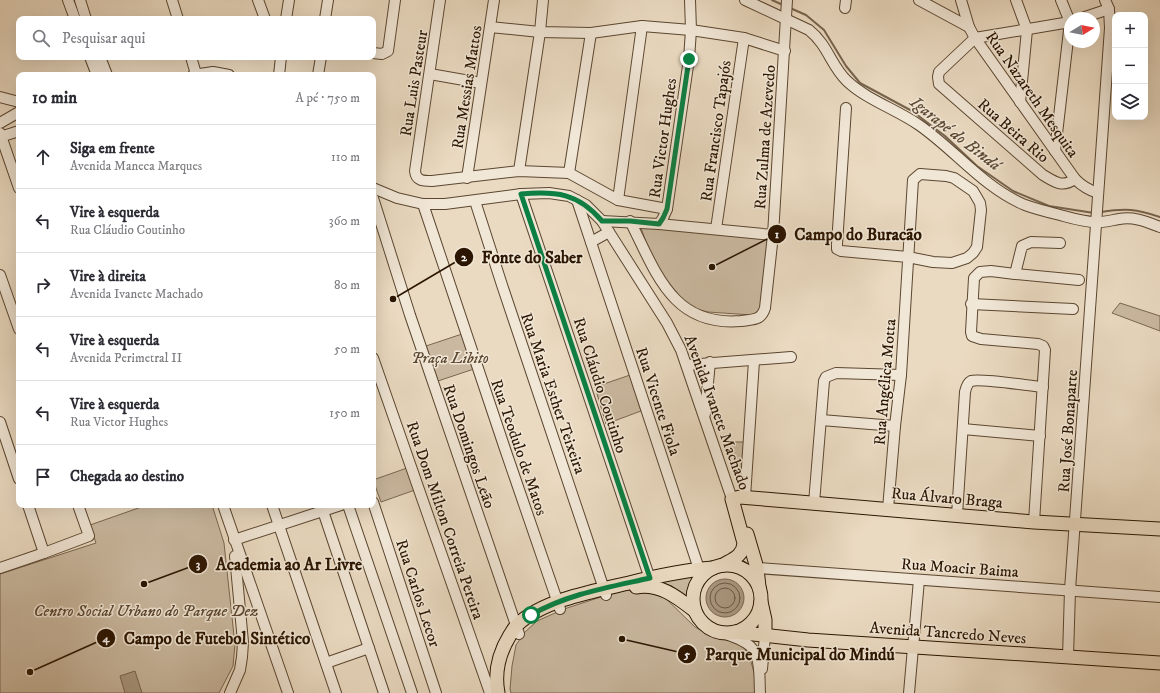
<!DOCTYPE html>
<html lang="pt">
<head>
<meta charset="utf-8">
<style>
  body { margin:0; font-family:"IM FELL DW Pica",serif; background:#f7f7f7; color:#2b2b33 }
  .controls { position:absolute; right:12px; top:12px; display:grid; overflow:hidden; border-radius:8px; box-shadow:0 4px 16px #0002 }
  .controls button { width:36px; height:36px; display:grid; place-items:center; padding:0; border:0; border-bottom:1px solid #e1e1e2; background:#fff; color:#2b2b33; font:20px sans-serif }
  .compass { position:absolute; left:1064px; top:12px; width:36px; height:36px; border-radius:50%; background:#fff; box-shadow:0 4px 16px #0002; rotate:80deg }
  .stop { position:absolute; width:12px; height:12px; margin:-9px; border:3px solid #0b8043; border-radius:50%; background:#fff }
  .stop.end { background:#0b8043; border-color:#fff; box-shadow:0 1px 4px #0008 }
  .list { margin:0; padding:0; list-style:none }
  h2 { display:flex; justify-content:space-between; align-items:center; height:52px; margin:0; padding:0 16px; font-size:17px }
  h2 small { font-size:13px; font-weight:400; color:#7c7c81 }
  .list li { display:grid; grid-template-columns:26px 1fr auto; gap:12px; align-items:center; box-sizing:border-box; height:64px; padding:0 16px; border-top:1px solid #e1e1e2 }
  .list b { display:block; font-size:15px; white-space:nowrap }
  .list p { margin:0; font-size:13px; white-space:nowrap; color:#7c7c81 }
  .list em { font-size:13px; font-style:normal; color:#7c7c81 }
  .icon { flex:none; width:22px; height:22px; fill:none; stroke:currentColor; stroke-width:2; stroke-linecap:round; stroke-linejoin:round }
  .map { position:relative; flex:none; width:1160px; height:693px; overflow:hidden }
  .search { position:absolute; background:#fff; box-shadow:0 4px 16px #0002; left:16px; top:16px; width:360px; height:44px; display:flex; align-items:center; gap:10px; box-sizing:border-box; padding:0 14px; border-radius:8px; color:#7c7c81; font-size:15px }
  .panel { position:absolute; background:#fff; box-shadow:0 4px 16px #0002; left:16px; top:72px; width:360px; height:436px; border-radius:8px }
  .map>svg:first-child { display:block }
</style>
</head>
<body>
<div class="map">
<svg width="1160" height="693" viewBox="0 0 1160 693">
  <rect width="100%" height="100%" fill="#eadac1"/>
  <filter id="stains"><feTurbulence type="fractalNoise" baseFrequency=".005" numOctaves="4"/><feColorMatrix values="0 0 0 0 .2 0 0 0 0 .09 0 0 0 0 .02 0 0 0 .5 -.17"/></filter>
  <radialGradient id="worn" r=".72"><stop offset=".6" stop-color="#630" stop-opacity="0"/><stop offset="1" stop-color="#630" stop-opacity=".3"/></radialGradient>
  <g fill="#cab9a0" stroke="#7a6750">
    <polygon points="644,224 766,238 768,241 761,306 758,311 752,315 708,312 693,308 685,302 666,280 652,258 641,228"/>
    <polygon points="1120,303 1160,316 1160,331 1112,313"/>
    <polygon points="462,334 474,369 438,381 426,346"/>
    <polygon points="630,375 641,411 606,424 595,387"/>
    <polygon points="724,442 744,442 741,479 735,470"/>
    <polygon points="407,468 415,490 381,502 373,480"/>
    <polygon points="147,505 212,505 224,543 235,645 233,666 219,693 0,693 0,574 96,543 90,525"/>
    <path d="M 703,570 C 693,582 691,586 691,602 L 672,586 L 653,580 Z"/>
    <polygon points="639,587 655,588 695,627 714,638 733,640 742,645 749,655 756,679 755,693 511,693 510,689 512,666 516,645 525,632 537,621 564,609 610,594"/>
  </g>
  <g fill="#a9977f" stroke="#77634c">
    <circle cx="725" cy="598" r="19"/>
    <polygon points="135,671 142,693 125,693 120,676"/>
  </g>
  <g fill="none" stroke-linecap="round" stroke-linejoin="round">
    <g stroke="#6a5640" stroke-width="1">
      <circle cx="725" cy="598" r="15"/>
      <circle cx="725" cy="598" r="10"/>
    </g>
    <g stroke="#77634c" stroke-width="2">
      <polyline points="772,0 783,5"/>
      <polyline points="790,8 806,15 824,30 846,66 860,83 912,111 945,136 977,166 1013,191 1049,206 1094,213"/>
      <path d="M 1101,212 C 1126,208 1136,209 1160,217"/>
    </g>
    <g stroke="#5b4630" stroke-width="12">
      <g id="minor">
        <polyline points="68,0 75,19"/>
        <polyline points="80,0 86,19"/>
        <polyline points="172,0 178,19"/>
        <polyline points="258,0 265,19"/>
        <path d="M 440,0 L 415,171 C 416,181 423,181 432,181 L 519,171 L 569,173 L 618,200 L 667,209"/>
        <path d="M 745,0 L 809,30 C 828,45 831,66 847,81 C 867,100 896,109 919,125 C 955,150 984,188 1025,205 C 1036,209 1048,212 1060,215 C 1071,218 1084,222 1095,222 C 1103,223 1112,220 1119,219 C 1134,216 1147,222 1160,227"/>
        <polyline points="919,0 969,27"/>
        <path d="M 961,0 L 969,27 L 975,38 L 1075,179 C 1082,186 1088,190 1098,193"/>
        <polyline points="1016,0 1027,30 1020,102"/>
        <polyline points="845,8 846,0"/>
        <polyline points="1082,18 1109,9"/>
        <polyline points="286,19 289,0"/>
        <polyline points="325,19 328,0"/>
        <path d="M 1070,22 L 975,38 L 939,72 L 938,77 L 939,84 L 1043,175 C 1055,182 1062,188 1075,179"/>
        <polyline points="490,27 540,32 591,33 642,26 691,30 744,38 785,51"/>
        <polyline points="373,53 382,54 388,51 395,0"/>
        <polyline points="90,57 97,75"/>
        <polyline points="100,57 107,75"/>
        <polyline points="191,57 196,74"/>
        <polyline points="430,74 481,83"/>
        <polyline points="193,75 213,72 229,75"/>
        <polyline points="279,75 281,57"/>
        <polyline points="318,75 321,57"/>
        <polyline points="0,97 19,102"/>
        <polyline points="846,108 837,244 837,249 841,251 908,257 933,262 952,263 967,258 973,253 977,247 981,210 980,203 976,196 973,191 954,178 946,176 920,174 913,180 901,375 895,426 888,509"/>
        <polyline points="0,123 19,112"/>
        <polyline points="0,133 19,188"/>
        <polyline points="0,137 19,131"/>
        <polyline points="1055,151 1070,22 1061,0"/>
        <polyline points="519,171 540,32 543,0"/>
        <polyline points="569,173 591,33"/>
        <polyline points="467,178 494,0"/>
        <polyline points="373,188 397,198 423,204 445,204 521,194 549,193 569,196 586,205 602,221 667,323 681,350 732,499"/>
        <polyline points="521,194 652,585"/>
        <polyline points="373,198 410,315 519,634"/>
        <polyline points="577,200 699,569"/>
        <polyline points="618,200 642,26"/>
        <polyline points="475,201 502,285 606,595"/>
        <polyline points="423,204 505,449 560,609"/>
        <polyline points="602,221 659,224 773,235"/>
        <path d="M 630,221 C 656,272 672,327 741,321 C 753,319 761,321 765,308 L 773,235 L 787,0"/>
        <polyline points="659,224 663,218 667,209 689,59 691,30 690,0"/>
        <polyline points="716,229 744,38"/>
        <polyline points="591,242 609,232"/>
        <polyline points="1015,274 1079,280"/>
        <polyline points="0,275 19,329"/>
        <polyline points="971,304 1073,309"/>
        <polyline points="373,358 490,693"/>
        <polyline points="687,365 791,357"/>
        <polyline points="705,414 710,362"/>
        <polyline points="821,420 895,426"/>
        <polyline points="0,422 19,479"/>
        <polyline points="963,429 1040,436"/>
        <polyline points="745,497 754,361"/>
        <polyline points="373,502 436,693"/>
        <polyline points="814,503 824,381 826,377 836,373 901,375"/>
        <polyline points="28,505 44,553"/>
        <polyline points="223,505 288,693"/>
        <polyline points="272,505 336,693"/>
        <polyline points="348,505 412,693"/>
        <polyline points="323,511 384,693"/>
        <path d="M 957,515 L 965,392 C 966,388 967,383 971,381 C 980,378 1030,386 1043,387"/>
        <polyline points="1034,522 1045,350 1043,346 1038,344 981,339 972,336 971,332 974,278 980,272 991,271 1015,274 1022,246 1031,242 1060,243"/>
        <polyline points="234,540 341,505"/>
        <polyline points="0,568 44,553 89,536 78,505"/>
        <polyline points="757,568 1160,597"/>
        <path d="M 723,633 C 731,636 739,638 746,643 C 762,652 759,677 760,693"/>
        <polyline points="1068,657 1070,590 1110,28 1109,9 1105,0"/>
        <polyline points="326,663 369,648"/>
        <polyline points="762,669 765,636"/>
        <polyline points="230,693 240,670 242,657 243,642 235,556"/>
        <polyline points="909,693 919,580"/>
      </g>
    </g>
    <g stroke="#2b1500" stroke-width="15">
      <g id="major">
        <polyline points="747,534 757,568 759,587"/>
        <path d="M 723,565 C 733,559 743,556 744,543 L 732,499 L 740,497 L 1034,522 L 1160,529"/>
        <circle cx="727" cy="599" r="34"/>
        <path d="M 636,587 C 660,583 677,597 695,611"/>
        <polyline points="761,602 765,620 765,636"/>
        <polyline points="735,632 808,640 1160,663"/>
        <path d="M 498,693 C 494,672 499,653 510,635 C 512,632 514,628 517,625 C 543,600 594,591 629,583 C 657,576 685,570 713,568"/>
      </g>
    </g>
    <use href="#minor" stroke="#f1e7d7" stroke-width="10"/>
    <use href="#major" stroke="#eadac1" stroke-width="13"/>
  </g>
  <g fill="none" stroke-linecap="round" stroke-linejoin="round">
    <path stroke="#0b8043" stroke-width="5" d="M 531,615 C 567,594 610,587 650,578 L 521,194 C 556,191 578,193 602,221 L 630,221 L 659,224 L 663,218 L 667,209 L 689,59"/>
  </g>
  <g text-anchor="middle" stroke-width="3" stroke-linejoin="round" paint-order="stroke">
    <g font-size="16" fill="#2b1500" stroke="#f1e7d7">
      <text transform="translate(413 83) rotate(-81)" y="6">Rua Luis Pasteur</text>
      <text transform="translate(466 87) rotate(-81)" y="6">Rua Messias Mattos</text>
      <text transform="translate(1033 94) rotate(55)" y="6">Rua Nazareth Mesquita</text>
      <text transform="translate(1014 130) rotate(41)" y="6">Rua Beira Rio</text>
      <text transform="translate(715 131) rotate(-82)" y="6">Rua Francisco Tapajós</text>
      <text transform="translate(764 137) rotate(-86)" y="6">Rua Zulma de Azevedo</text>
      <text transform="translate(662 138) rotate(-82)" y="6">Rua Victor Hughes</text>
      <text transform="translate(884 382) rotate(-85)" y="6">Rua Angélica Motta</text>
      <text transform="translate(601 385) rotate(72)" y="6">Rua Cláudio Coutinho</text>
      <text transform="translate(554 393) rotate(71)" y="6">Rua Maria Esther Teixeira</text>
      <text transform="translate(659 401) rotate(72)" y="6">Rua Vicente Fiola</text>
      <text transform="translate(718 412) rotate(70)" y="6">Avenida Ivanete Machado</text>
      <text transform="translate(1067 431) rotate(-86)" y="6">Rua José Bonaparte</text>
      <text transform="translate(470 446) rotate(71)" y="6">Rua Domingos Leão</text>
      <text transform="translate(520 447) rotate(71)" y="6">Rua Teodulo de Matos</text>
      <text transform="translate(947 497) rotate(5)" y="6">Rua Álvaro Braga</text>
      <text transform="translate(446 520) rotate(71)" y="6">Rua Dom Milton Correia Pereira</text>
      <text transform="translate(960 567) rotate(4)" y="6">Rua Moacir Baima</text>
      <text transform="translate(419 593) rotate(72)" y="6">Rua Carlos Lecor</text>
      <text transform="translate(948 632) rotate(4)" y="6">Avenida Tancredo Neves</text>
    </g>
    <g font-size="16" font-style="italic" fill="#5b4630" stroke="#f1e7d7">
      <text x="450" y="363">Praça Libito</text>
      <text x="146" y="616">Centro Social Urbano do Parque Dez</text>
    </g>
    <g font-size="17" font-style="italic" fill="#5d4933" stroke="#f1e7d7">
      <text transform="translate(956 133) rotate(38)" y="6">Igarapé do Bindá</text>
    </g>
  </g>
  <path fill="none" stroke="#2b1500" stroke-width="1.5" d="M712 267L777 234M393 299L464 257M144 584L198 564M30 672L106 638M622 639L687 654"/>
  <g fill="#2b1500" stroke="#f1e7d7" stroke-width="1.5">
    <circle cx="712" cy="267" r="4"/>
    <circle cx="393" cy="299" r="4"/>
    <circle cx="144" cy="584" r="4"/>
    <circle cx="30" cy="672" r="4"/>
    <circle cx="622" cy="639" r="4"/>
    <circle cx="777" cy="234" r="10"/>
    <circle cx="464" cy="257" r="10"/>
    <circle cx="198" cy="564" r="10"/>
    <circle cx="106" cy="638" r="10"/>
    <circle cx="687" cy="654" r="10"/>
  </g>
  <g font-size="12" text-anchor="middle" font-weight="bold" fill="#fff">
    <text x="777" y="238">1</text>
    <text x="464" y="261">2</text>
    <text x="198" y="568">3</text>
    <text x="106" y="642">4</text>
    <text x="687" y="658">5</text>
  </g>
  <g font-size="17" text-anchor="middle" font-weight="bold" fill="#2b1500" stroke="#f1e7d7" stroke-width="3" stroke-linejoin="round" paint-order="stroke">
    <text x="858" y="240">Campo do Buracão</text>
    <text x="532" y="263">Fonte do Saber</text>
    <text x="289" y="570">Academia ao Ar Livre</text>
    <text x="217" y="644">Campo de Futebol Sintético</text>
    <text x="800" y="660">Parque Municipal do Mindú</text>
  </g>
  <rect width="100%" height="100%" filter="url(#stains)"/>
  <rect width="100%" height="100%" fill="url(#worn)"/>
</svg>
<div class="controls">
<button>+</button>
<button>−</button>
<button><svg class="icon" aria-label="layers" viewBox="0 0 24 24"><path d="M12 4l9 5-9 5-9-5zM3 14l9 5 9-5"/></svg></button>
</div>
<svg class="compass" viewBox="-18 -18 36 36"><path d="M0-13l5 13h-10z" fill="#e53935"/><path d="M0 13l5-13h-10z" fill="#7c7c81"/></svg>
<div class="stop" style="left:531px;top:615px"></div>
<div class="stop end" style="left:689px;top:59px"></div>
<div class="search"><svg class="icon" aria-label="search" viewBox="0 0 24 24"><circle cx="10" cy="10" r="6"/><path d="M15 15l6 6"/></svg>Pesquisar aqui</div>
<section class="panel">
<h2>10 min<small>A pé · 750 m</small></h2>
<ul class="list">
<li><svg class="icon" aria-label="ahead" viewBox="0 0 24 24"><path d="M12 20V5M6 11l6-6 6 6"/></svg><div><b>Siga em frente</b><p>Avenida Maneca Marques</p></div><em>110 m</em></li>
<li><svg class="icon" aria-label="left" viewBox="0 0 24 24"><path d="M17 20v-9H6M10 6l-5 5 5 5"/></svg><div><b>Vire à esquerda</b><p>Rua Cláudio Coutinho</p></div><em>360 m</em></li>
<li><svg class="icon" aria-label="right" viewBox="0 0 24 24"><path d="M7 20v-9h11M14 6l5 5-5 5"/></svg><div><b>Vire à direita</b><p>Avenida Ivanete Machado</p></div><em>80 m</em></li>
<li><svg class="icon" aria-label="left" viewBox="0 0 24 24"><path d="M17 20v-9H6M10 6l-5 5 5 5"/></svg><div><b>Vire à esquerda</b><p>Avenida Perimetral II</p></div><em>50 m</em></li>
<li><svg class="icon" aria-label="left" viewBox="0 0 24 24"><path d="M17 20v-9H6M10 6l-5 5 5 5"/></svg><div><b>Vire à esquerda</b><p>Rua Victor Hughes</p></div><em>150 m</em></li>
<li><svg class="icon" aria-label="arrive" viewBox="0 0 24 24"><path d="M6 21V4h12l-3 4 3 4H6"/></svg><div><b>Chegada ao destino</b></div></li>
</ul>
</section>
</div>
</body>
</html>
